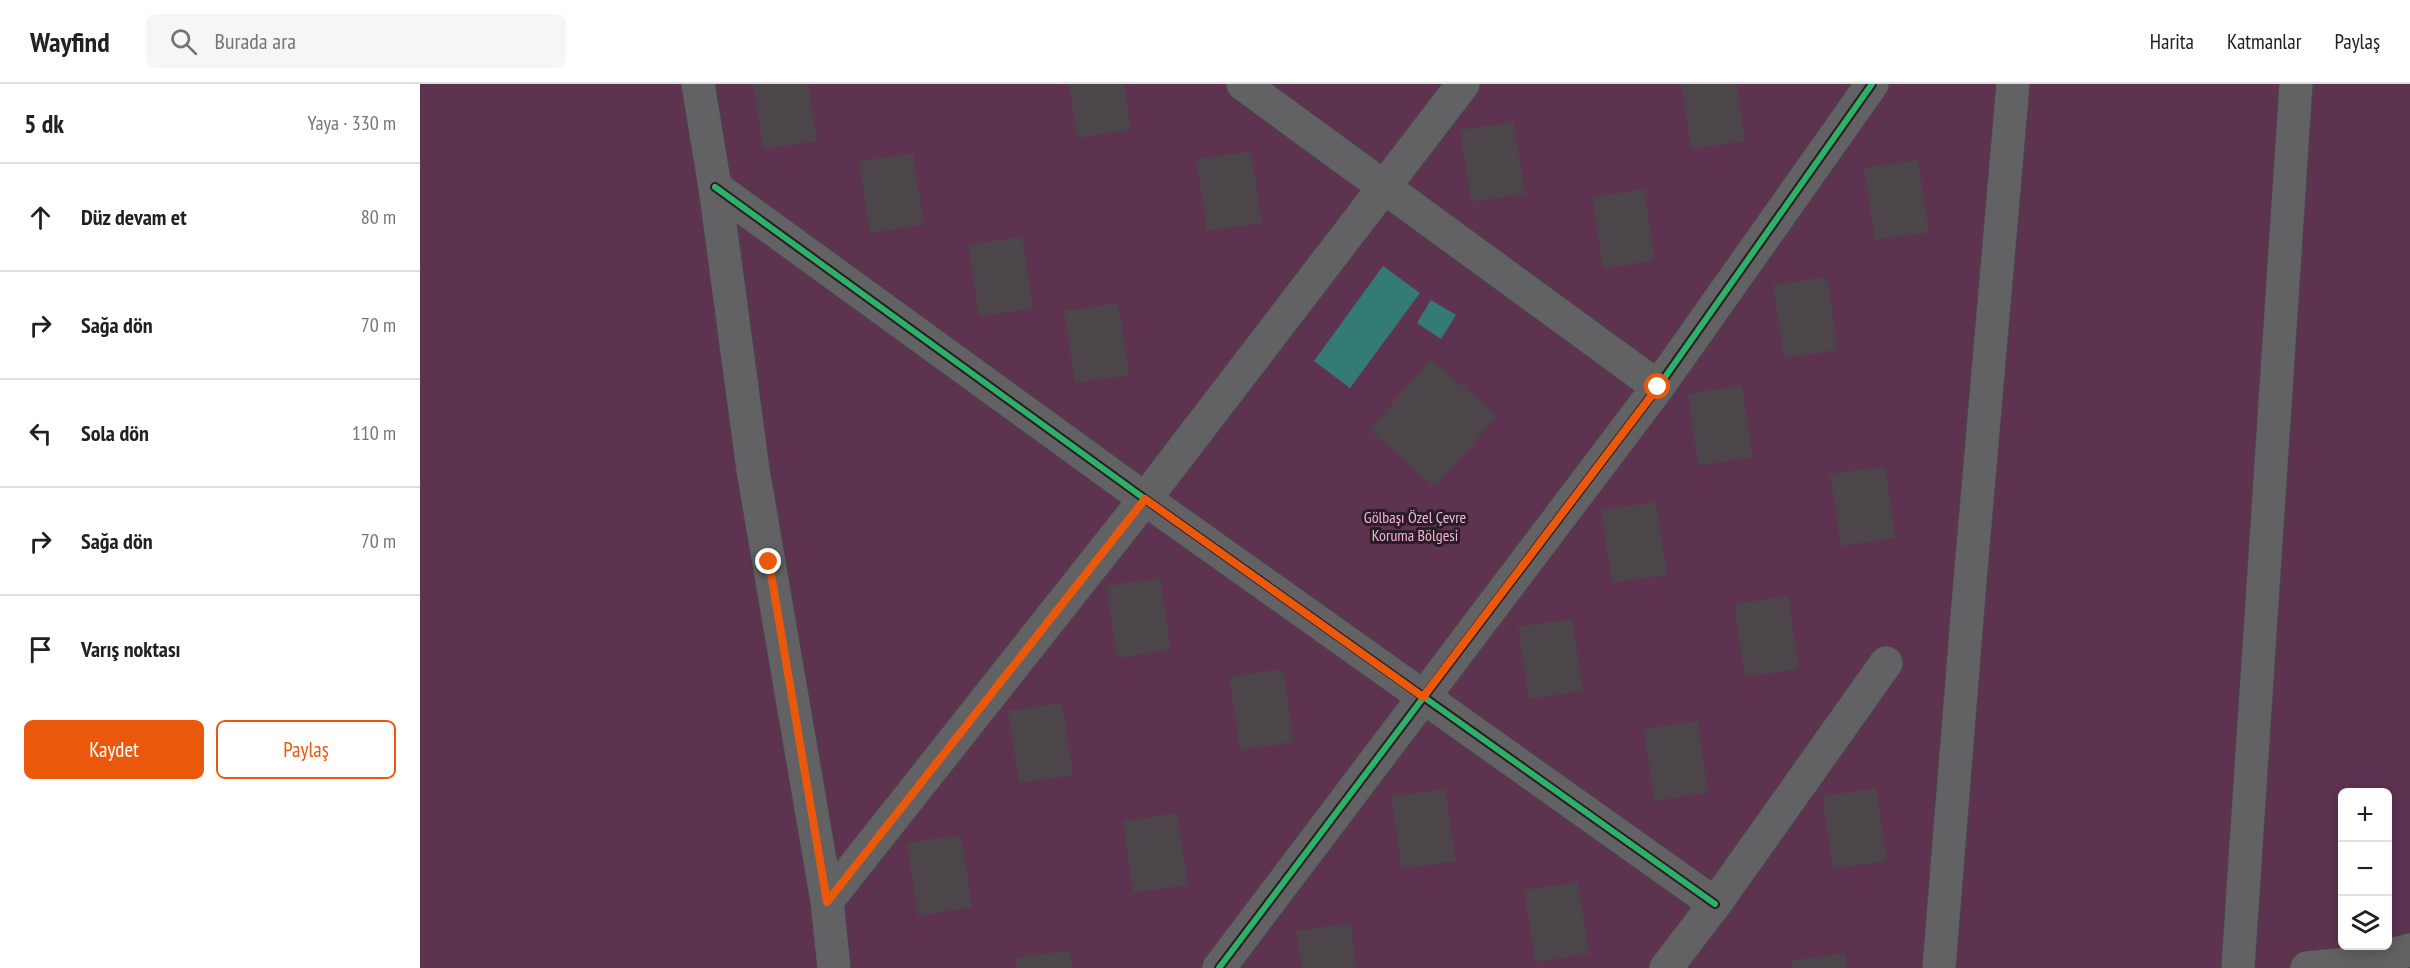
<!DOCTYPE html>
<html lang="tr">
<head>
<meta charset="utf-8">
<style>
  body { margin:0; font-family:"PT Sans Narrow",sans-serif; background:#f6f6f6; color:#202124 }
  .controls { position:absolute; right:18px; bottom:18px; display:grid; overflow:hidden; border-radius:9px; box-shadow:0 3px 15px #0003 }
  .controls button { width:54px; height:54px; display:grid; place-items:center; padding:0; border:0; border-bottom:2px solid #e0e0e0; background:#fff; color:#202124; font:30px sans-serif }
  .stop { position:absolute; width:18px; height:18px; margin:-14px; border:4px solid #ea580c; border-radius:50%; background:#fff }
  .stop.end { background:#ea580c; border-color:#fff; box-shadow:0 2px 6px #0008 }
  .list { margin:0; padding:0; list-style:none }
  h2 { display:flex; justify-content:space-between; align-items:center; height:78px; margin:0; padding:0 24px; font-size:26px }
  h2 small { font-size:20px; font-weight:400; color:#757577 }
  .list li { display:grid; grid-template-columns:39px 1fr auto; gap:18px; align-items:center; box-sizing:border-box; height:108px; padding:0 24px; border-top:2px solid #e0e0e0 }
  .list b { display:block; font-size:22px; white-space:nowrap }
  .list em { font-size:20px; font-style:normal; color:#757577 }
  .actions { display:flex; gap:12px; padding:18px 24px }
  .actions a { flex:1; padding:14px 0; border:2px solid #ea580c; border-radius:9px; text-align:center; font-size:21px; color:#ea580c }
  .actions .main { background:#ea580c; color:#fff }
  .icon { flex:none; width:33px; height:33px; fill:none; stroke:currentColor; stroke-width:2; stroke-linecap:round; stroke-linejoin:round }
  .map { position:relative; flex:none; width:1990px; height:884px; overflow:hidden }
  header { display:flex; align-items:center; gap:36px; box-sizing:border-box; height:84px; padding:0 30px; background:#fff; border-bottom:2px solid #e0e0e0 }
  header strong { font-size:28px }
  nav { display:flex; gap:33px; margin-inline-start:auto; font-size:21px }
  .search { width:420px; height:54px; background:#f6f6f6; display:flex; align-items:center; gap:15px; box-sizing:border-box; padding:0 21px; border-radius:9px; color:#757577; font-size:22px }
  main { display:flex }
  aside { flex:1; background:#fff }
  .map>svg:first-child { display:block }
</style>
</head>
<body>
<header>
<strong>Wayfind</strong>
<div class="search"><svg class="icon" aria-label="search" viewBox="0 0 24 24"><circle cx="10" cy="10" r="6"/><path d="M15 15l6 6"/></svg>Burada ara</div>
<nav><a>Harita</a><a>Katmanlar</a><a>Paylaş</a></nav>
</header>
<main>
<aside>
<h2>5 dk<small>Yaya · 330 m</small></h2>
<ul class="list">
<li><svg class="icon" aria-label="ahead" viewBox="0 0 24 24"><path d="M12 20V5M6 11l6-6 6 6"/></svg><div><b>Düz devam et</b></div><em>80 m</em></li>
<li><svg class="icon" aria-label="right" viewBox="0 0 24 24"><path d="M7 20v-9h11M14 6l5 5-5 5"/></svg><div><b>Sağa dön</b></div><em>70 m</em></li>
<li><svg class="icon" aria-label="left" viewBox="0 0 24 24"><path d="M17 20v-9H6M10 6l-5 5 5 5"/></svg><div><b>Sola dön</b></div><em>110 m</em></li>
<li><svg class="icon" aria-label="right" viewBox="0 0 24 24"><path d="M7 20v-9h11M14 6l5 5-5 5"/></svg><div><b>Sağa dön</b></div><em>70 m</em></li>
<li><svg class="icon" aria-label="arrive" viewBox="0 0 24 24"><path d="M6 21V4h12l-3 4 3 4H6"/></svg><div><b>Varış noktası</b></div></li>
</ul>
<div class="actions"><a class="main">Kaydet</a><a>Paylaş</a></div>
</aside>
<div class="map">
<svg width="1990" height="884" viewBox="0 0 1990 884">
  <rect width="100%" height="100%" fill="#30292d"/>
  <path fill="#5d3350" fill-rule="evenodd" d="M 0,0 L 1990,0 L 1990,884 L 0,884 ZM 1922,708 L 1968,708 L 1968,862 L 1922,862 Z"/>
  <g fill="#347a77">
    <polygon points="963,182 1000,209 930,304 894,277"/>
    <polygon points="1011,216 1036,231 1021,255 997,239"/>
  </g>
  <g fill="#4c464a">
    <polygon points="333,0 388,0 397,57 343,65"/>
    <polygon points="649,0 704,0 711,46 657,54"/>
    <polygon points="1261,0 1317,0 1325,57 1271,65"/>
    <polygon points="1094,38 1105,110 1051,118 1040,46"/>
    <polygon points="831,67 842,139 787,147 776,75"/>
    <polygon points="493,69 504,141 450,149 439,77"/>
    <polygon points="1498,76 1509,148 1455,156 1444,84"/>
    <polygon points="1224,105 1235,177 1183,184 1172,113"/>
    <polygon points="602,152 613,224 559,233 548,161"/>
    <polygon points="1407,193 1418,266 1364,274 1353,201"/>
    <polygon points="698,219 709,291 655,299 644,227"/>
    <polygon points="1011,275 1077,332 1015,403 949,346"/>
    <polygon points="1322,301 1333,373 1278,382 1268,310"/>
    <polygon points="1465,382 1476,454 1421,462 1410,390"/>
    <polygon points="1236,418 1247,491 1192,499 1181,426"/>
    <polygon points="740,494 751,566 697,574 686,502"/>
    <polygon points="1368,512 1379,585 1325,593 1314,520"/>
    <polygon points="1152,535 1163,607 1109,615 1098,543"/>
    <polygon points="863,585 874,658 820,666 809,593"/>
    <polygon points="642,619 653,691 599,699 588,627"/>
    <polygon points="1278,637 1288,709 1234,717 1224,645"/>
    <polygon points="1456,704 1467,777 1413,785 1402,712"/>
    <polygon points="1025,705 1036,777 982,785 971,713"/>
    <polygon points="757,729 768,801 713,809 703,737"/>
    <polygon points="541,751 552,823 498,832 487,759"/>
    <polygon points="1158,798 1169,870 1115,878 1104,806"/>
    <polygon points="930,839 937,884 882,884 876,847"/>
    <polygon points="650,866 652,884 597,884 596,874"/>
    <polygon points="1425,869 1427,884 1372,884 1371,877"/>
  </g>
  <g fill="none" stroke-linecap="round" stroke-linejoin="round">
    <g stroke="#4c464a" stroke-width="35">
      <g id="minor">
        <polyline points="278,0 295,103 333,386 407,817 414,884"/>
        <polyline points="823,0 1238,303"/>
        <polyline points="295,103 725,415 1295,820"/>
        <polyline points="407,817 725,415 1043,0"/>
        <polyline points="799,884 1238,303 1452,0"/>
        <polyline points="1246,884 1295,820 1466,579"/>
        <polyline points="1519,884 1549,509 1593,0"/>
        <polyline points="1818,884 1876,0"/>
        <polyline points="1887,884 1939,879 1990,866"/>
      </g>
    </g>
    <use href="#minor" stroke="#626163" stroke-width="33"/>
    <g stroke="#291d24" stroke-width="10">
      <g id="cycleway">
        <polyline points="295,103 725,415 1295,820"/>
        <polyline points="799,884 1238,303 1452,0"/>
      </g>
    </g>
    <use href="#cycleway" stroke="#2db169" stroke-width="6"/>
  </g>
  <g fill="none" stroke-linecap="round" stroke-linejoin="round">
    <polyline stroke="#ea580c" stroke-width="8" points="349,478 407,818 725,415 1003,613 1238,303"/>
  </g>
  <g text-anchor="middle" stroke-width="6" stroke-linejoin="round" paint-order="stroke">
    <g font-size="16" fill="#f5b3de" stroke="#291d24">
      <text x="995" y="439">Gölbaşı Özel Çevre<tspan x="995" dy="18">Koruma Bölgesi</tspan></text>
    </g>
  </g>
</svg>
<div class="controls">
<button>+</button>
<button>−</button>
<button><svg class="icon" aria-label="layers" viewBox="0 0 24 24"><path d="M12 4l9 5-9 5-9-5zM3 14l9 5 9-5"/></svg></button>
</div>
<div class="stop" style="left:1238px;top:303px"></div>
<div class="stop end" style="left:349px;top:478px"></div>
</div>
</main>
</body>
</html>
